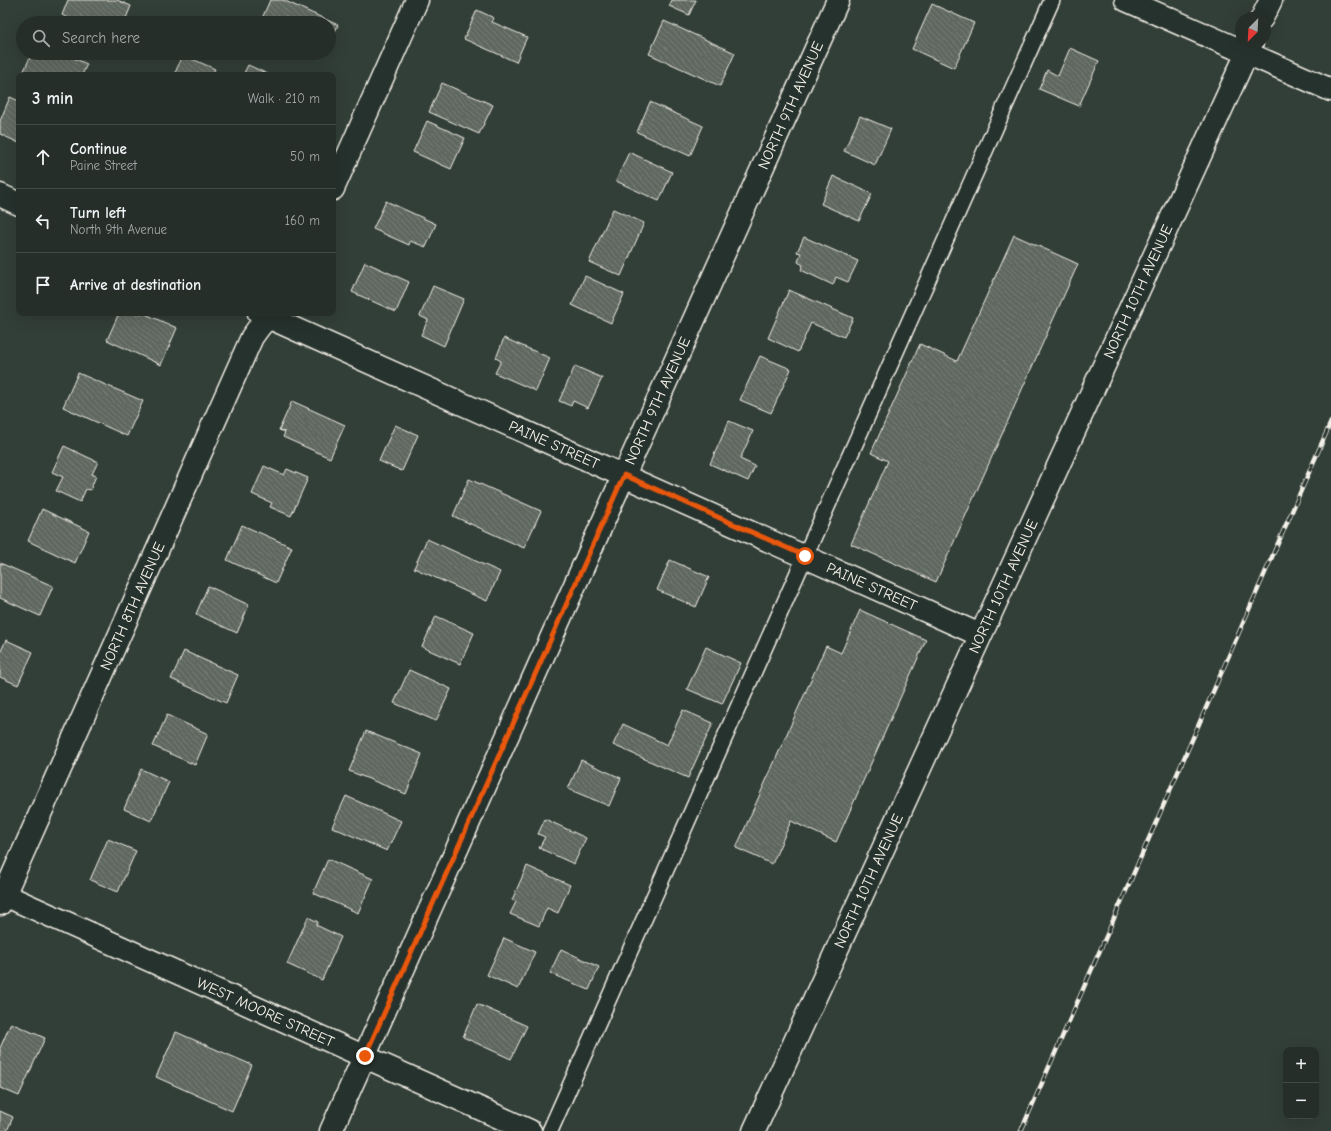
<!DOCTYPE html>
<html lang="en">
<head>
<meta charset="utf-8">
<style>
  body { margin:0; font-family:"Comic Neue",sans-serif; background:#323a36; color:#f1f3f6 }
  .controls { position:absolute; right:12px; bottom:12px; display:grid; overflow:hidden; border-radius:8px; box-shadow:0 4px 16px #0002 }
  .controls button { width:36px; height:36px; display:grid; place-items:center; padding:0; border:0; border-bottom:1px solid #424a47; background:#262e2a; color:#f1f3f6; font:20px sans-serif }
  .compass { position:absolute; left:1235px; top:12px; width:36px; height:36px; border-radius:50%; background:#262e2a; box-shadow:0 4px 16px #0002; rotate:204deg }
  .stop { position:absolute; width:12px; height:12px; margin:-9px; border:3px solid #ea580c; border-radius:50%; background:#fff }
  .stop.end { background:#ea580c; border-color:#fff; box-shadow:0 1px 4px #0008 }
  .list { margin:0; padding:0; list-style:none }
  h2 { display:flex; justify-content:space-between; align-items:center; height:52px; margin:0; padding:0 16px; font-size:17px }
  h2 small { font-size:13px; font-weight:400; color:#a4a8a8 }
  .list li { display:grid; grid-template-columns:26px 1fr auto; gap:12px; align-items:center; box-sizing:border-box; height:64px; padding:0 16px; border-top:1px solid #424a47 }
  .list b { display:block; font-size:15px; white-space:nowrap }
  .list p { margin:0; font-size:13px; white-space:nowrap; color:#a4a8a8 }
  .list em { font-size:13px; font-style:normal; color:#a4a8a8 }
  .icon { flex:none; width:22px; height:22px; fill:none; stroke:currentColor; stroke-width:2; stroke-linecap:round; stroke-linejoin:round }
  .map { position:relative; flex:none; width:1331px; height:1131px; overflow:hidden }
  .search { position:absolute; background:#262e2a; box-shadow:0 4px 16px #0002; left:16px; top:16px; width:320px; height:44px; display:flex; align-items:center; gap:10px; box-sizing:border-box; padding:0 14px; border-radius:22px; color:#a4a8a8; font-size:15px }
  .panel { position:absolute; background:#262e2a; box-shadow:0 4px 16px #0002; left:16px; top:72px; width:320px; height:244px; border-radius:8px }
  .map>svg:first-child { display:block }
</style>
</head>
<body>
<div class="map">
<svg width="1331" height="1131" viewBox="0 0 1331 1131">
  <defs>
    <pattern id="building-back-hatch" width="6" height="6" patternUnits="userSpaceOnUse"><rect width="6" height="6" fill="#5f6861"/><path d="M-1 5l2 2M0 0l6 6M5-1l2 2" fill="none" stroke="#777e78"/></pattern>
  </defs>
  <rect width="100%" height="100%" fill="#323e38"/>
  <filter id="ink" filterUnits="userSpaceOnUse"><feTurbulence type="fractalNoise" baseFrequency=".025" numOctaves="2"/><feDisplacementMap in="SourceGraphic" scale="8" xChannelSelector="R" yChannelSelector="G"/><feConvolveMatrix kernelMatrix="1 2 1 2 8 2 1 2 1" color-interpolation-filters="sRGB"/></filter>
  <g filter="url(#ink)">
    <g fill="url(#building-back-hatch)" stroke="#f4f1e8">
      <polygon points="68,0 117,0 131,6 124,23 79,23 62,15"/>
      <polygon points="270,0 283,0 338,25 329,45 329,23 260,23"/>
      <polygon points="672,0 696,0 689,15 669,6"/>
      <polygon points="932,4 974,23 954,68 912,49"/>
      <polygon points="477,10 494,18 492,22 527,37 516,62 464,39"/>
      <polygon points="664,21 735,53 720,86 649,54"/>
      <polygon points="1070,48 1099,61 1079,106 1039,89 1047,70 1058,76"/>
      <polygon points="32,53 62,53 87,64 82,75 22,75"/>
      <polygon points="183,55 215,69 212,75 174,75"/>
      <polygon points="248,65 270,75 243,75"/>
      <polygon points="442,83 493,105 479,134 429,112"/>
      <polygon points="10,97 19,101 19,143 0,134 0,121"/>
      <polygon points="650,102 703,126 690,156 637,132"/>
      <polygon points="860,116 891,129 875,165 844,151"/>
      <polygon points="427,121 465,138 451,169 413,152"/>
      <polygon points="629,152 672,172 659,201 616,181"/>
      <polygon points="833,176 872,194 859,221 821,204"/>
      <polygon points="386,201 436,224 426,247 410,241 409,245 373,229"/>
      <polygon points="613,209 644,223 621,276 589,262"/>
      <polygon points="1014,235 1078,264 936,582 851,544 888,461 871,453 920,344 957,361"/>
      <polygon points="804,237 858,261 848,282 836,277 833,285 801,270 803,265 798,262 801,253 797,252"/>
      <polygon points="365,262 409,282 396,312 352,292"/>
      <polygon points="585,276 624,294 611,323 572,305"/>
      <polygon points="433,286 464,299 444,346 421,335 428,320 420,316"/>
      <polygon points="789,290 853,318 844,337 811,323 798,352 768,338"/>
      <polygon points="119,313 143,313 177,328 161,365 107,340"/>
      <polygon points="504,338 550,358 536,391 495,373 501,361 496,358"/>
      <polygon points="760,356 791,369 771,413 740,400"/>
      <polygon points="575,366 602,378 588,408 573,401 571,406 559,401"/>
      <polygon points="78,373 143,401 127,436 63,407"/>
      <polygon points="292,401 345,425 330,458 283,437 285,432 279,430"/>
      <polygon points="729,421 753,431 740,459 755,466 748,481 710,464"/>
      <polygon points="395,425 418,435 402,471 379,461"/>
      <polygon points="64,446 98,462 92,474 96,476 90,490 86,489 80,502 56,491 63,477 52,472"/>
      <polygon points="264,466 284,475 287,469 308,478 291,516 270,507 272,503 252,494"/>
      <polygon points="469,479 541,511 524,548 453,516"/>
      <polygon points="42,509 89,531 75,563 28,541"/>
      <polygon points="242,525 292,547 276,583 227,560"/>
      <polygon points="427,539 500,572 487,601 414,568"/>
      <polygon points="670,560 709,577 696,607 657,590"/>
      <polygon points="0,563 53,586 40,616 0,598"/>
      <polygon points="208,586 249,605 237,633 196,614"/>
      <polygon points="860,610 926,640 836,842 791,821 772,864 736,848 826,646 841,653"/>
      <polygon points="436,616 474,633 460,664 422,647"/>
      <polygon points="6,640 33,652 18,685 0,677 0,653"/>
      <polygon points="706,647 741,663 722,704 687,689"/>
      <polygon points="184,651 238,675 226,703 171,679"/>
      <polygon points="409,670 451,689 436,721 394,703"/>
      <polygon points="683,710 713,723 688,778 613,745 623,724 667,745"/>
      <polygon points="167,715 208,734 195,765 153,746"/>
      <polygon points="366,731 422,754 406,794 349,771"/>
      <polygon points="581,760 621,778 609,806 568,789"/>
      <polygon points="141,769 169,782 151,821 124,809"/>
      <polygon points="346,796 401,821 387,851 332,827"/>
      <polygon points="545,819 586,838 574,864 539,848 545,837 538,834"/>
      <polygon points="108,839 136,851 118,892 90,880"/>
      <polygon points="328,859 373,879 358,913 313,893"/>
      <polygon points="527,866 570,885 558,913 547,908 539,926 510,914 516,902 512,900"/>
      <polygon points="308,917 318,922 316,925 341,937 322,980 287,964"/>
      <polygon points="504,938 535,952 518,989 487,975"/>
      <polygon points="561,949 599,967 589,990 550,973"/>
      <polygon points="477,1004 527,1026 511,1059 463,1037"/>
      <polygon points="11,1023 45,1038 19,1096 0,1088 0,1048"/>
      <polygon points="176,1032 252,1065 232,1111 156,1077"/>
      <polygon points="0,1111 13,1117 7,1131 0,1131"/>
    </g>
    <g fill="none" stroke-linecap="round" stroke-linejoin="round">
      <g stroke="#f4f1e8" stroke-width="18">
        <polyline id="service" points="550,1131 1052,0"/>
      </g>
      <g stroke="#f4f1e8" stroke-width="25">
        <g id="minor">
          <polyline points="1126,0 1331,90"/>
          <polyline points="1262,18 1271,0"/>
          <polyline points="333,189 417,0"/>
          <polyline points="0,195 19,204"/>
          <path id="s1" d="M 259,313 L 980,635"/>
          <path id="s2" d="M 0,893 L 530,1131"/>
          <path id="s3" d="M 0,904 L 252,337 L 260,326 L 273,313"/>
          <path id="s4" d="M 754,1131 L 1252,42"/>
        </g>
      </g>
      <g stroke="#f4f1e8" stroke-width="25">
        <g id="tertiary">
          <path id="s5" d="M 331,1131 L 624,475 L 838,0"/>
        </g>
      </g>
      <use href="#service" stroke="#26332d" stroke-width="15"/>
      <use href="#minor" stroke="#26332d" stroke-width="22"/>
      <use href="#tertiary" stroke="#26332d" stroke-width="22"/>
      <g stroke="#f4f1e8" stroke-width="4.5">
        <polyline id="rail" points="1021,1131 1331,422"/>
      </g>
      <use href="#rail" stroke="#26332d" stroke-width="3" stroke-dasharray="9" stroke-linecap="butt"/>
    </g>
  </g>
  <g fill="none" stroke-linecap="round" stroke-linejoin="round" filter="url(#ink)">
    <polyline stroke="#ea580c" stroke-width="5" points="365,1056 624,475 805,556"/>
  </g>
  <g text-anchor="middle" stroke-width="3" stroke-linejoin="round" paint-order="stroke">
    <g font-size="15" fill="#f4f1e8" stroke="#26332d">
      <text dy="5" stroke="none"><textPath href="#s5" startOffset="1124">NORTH 9TH AVENUE</textPath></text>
      <text dy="5" stroke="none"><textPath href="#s4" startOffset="923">NORTH 10TH AVENUE</textPath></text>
      <text dy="5" stroke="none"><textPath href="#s5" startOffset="800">NORTH 9TH AVENUE</textPath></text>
      <text dy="5" stroke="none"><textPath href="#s1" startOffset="323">PAINE STREET</textPath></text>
      <text dy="5" stroke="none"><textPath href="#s1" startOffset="671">PAINE STREET</textPath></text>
      <text dy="5" stroke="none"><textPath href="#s4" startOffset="599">NORTH 10TH AVENUE</textPath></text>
      <text dy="5" stroke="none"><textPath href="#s3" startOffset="326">NORTH 8TH AVENUE</textPath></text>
      <text dy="5" stroke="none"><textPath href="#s4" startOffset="275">NORTH 10TH AVENUE</textPath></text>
      <text dy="5" stroke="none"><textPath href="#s2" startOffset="291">WEST MOORE STREET</textPath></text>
    </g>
  </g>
</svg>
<div class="controls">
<button>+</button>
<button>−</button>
</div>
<svg class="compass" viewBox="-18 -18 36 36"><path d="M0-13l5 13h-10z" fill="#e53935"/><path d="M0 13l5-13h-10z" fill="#a4a8a8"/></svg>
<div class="stop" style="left:805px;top:556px"></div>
<div class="stop end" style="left:365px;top:1056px"></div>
<div class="search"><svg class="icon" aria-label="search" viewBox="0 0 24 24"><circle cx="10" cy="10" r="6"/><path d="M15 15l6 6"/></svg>Search here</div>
<section class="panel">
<h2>3 min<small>Walk · 210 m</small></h2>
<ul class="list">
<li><svg class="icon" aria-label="ahead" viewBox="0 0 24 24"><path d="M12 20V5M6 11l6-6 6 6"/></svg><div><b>Continue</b><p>Paine Street</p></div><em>50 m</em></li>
<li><svg class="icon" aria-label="left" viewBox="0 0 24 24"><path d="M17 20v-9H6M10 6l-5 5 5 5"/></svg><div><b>Turn left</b><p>North 9th Avenue</p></div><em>160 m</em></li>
<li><svg class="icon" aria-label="arrive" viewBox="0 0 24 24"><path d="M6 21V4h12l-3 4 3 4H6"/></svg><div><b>Arrive at destination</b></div></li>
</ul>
</section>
</div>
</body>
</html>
